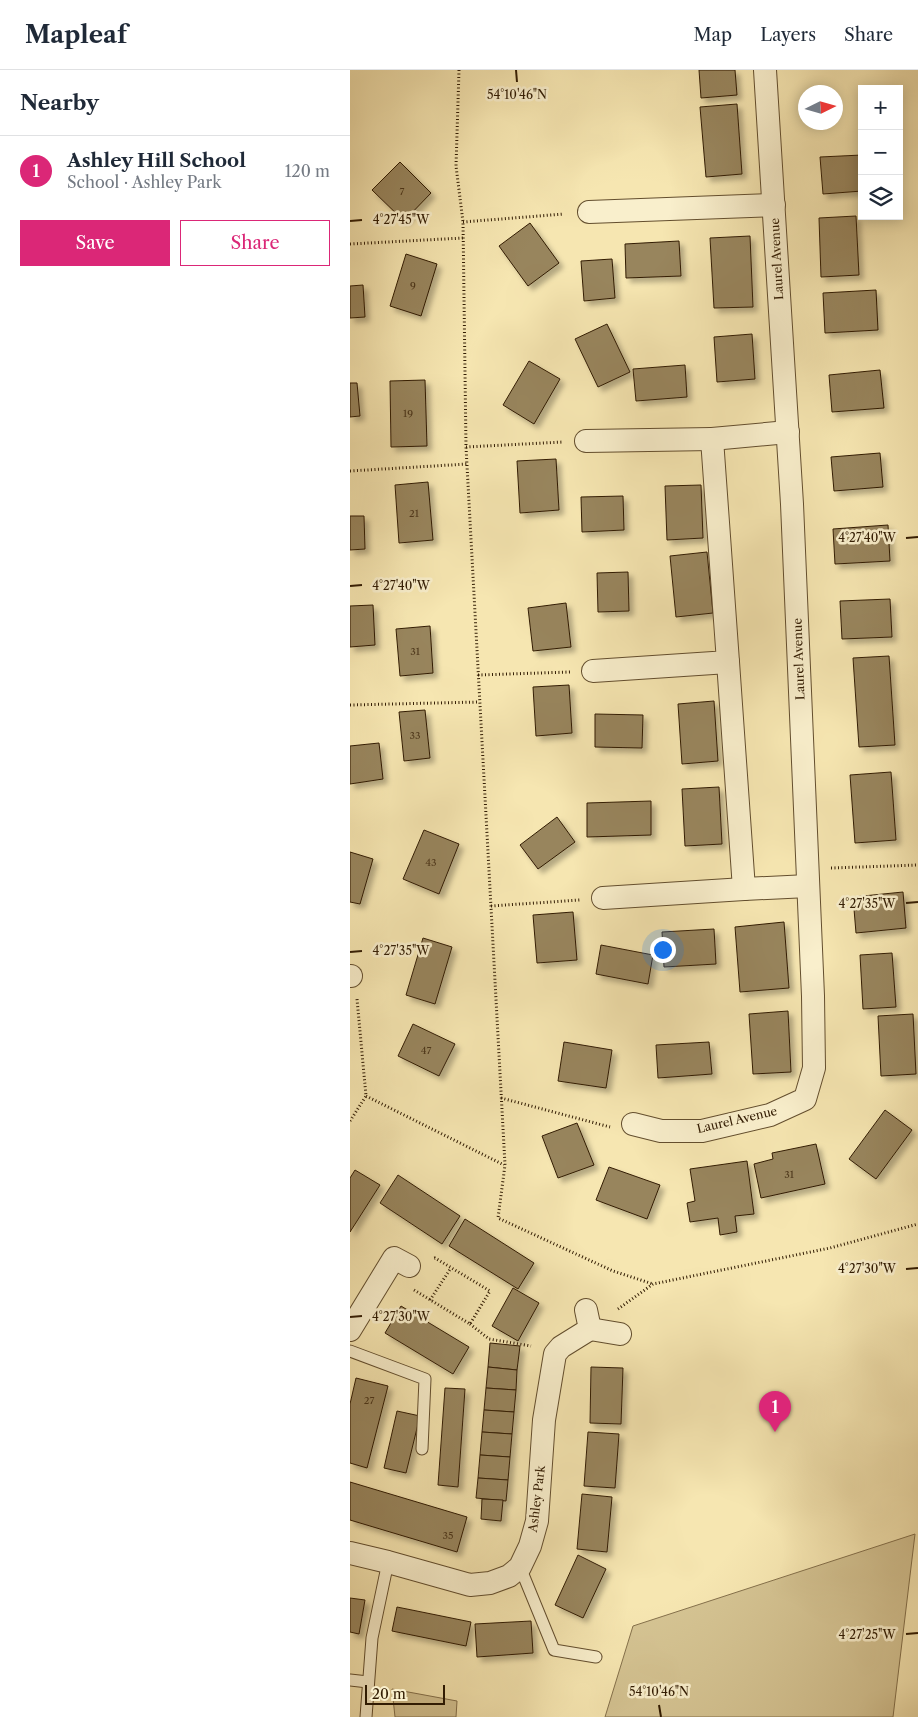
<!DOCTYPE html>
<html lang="en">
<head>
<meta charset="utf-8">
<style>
  body { margin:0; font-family:"Libre Caslon Text",serif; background:#f2f2f3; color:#1f2937 }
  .controls { position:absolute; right:15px; top:15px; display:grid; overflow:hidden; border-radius:0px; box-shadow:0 2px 12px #0003 }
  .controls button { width:45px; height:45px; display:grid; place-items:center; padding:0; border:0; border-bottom:1px solid #e0e1e3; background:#fff; color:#1f2937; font:25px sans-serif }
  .compass { position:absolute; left:448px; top:15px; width:45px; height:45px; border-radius:50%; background:#fff; box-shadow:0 2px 12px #0003; rotate:85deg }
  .scale { position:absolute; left:15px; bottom:12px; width:80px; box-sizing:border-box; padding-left:5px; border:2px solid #321c03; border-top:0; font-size:14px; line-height:18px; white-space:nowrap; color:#321c03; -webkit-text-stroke:4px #f9efcc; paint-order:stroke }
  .you { position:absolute; left:312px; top:879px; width:18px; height:18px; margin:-12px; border:4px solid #fff; border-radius:50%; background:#1a73e8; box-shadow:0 0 0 8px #1a73e833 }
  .badge { display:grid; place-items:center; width:32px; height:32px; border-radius:50%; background:#db2777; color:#fff; font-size:16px; font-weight:700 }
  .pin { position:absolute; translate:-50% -41px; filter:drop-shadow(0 1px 2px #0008) }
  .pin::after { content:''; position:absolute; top:26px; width:18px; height:15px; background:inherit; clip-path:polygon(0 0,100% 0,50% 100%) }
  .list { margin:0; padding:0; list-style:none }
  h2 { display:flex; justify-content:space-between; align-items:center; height:65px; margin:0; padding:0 20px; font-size:21px }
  h2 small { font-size:16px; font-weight:400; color:#747a83 }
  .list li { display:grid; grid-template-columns:32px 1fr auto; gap:15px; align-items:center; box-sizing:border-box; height:70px; padding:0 20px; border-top:1px solid #e0e1e3 }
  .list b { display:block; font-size:19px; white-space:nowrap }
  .list p { margin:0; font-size:16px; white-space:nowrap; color:#747a83 }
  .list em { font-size:16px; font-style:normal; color:#747a83 }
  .actions { display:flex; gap:10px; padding:15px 20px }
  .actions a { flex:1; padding:11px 0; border:1px solid #db2777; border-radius:0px; text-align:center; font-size:18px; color:#db2777 }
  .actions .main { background:#db2777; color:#fff }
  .icon { flex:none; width:28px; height:28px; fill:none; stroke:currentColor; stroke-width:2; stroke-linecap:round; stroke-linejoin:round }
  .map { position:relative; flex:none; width:568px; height:1647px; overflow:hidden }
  header { display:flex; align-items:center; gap:30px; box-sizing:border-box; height:70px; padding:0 25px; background:#fff; border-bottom:1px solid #e0e1e3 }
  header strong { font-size:24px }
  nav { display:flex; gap:28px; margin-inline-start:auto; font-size:18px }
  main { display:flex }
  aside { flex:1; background:#fff }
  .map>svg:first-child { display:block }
</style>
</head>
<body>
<header>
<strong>Mapleaf</strong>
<nav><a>Map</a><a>Layers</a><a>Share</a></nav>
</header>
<main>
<aside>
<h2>Nearby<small></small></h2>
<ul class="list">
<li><span class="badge">1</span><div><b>Ashley Hill School</b><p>School · Ashley Park</p></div><em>120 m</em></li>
</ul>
<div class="actions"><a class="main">Save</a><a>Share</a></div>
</aside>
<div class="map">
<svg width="568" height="1647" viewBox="0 0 568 1647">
  <defs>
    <filter id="shadow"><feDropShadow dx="4.5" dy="4.5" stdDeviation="2.5" flood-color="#0004"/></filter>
  </defs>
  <rect width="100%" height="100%" fill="#f6e6b1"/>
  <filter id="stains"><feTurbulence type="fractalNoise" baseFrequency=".004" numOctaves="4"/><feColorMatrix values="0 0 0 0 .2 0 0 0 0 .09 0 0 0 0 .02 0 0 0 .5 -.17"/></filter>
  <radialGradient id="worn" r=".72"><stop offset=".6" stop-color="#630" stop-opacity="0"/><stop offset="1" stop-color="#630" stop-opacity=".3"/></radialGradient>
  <g fill="#d5c493" stroke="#84704b">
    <polygon points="565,1464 543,1647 255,1647 283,1556"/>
    <polygon points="42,1619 107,1631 106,1647 45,1647"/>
  </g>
  <g fill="#98855d" stroke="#321c03" filter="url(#shadow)">
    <polygon points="349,0 385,0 387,25 351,28"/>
    <polygon points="387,34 392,104 356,107 350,37"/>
    <polygon points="512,85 512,121 473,124 470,87"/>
    <polygon points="50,92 81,123 54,151 22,120"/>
    <polygon points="506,146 509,205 471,207 469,148"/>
    <polygon points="180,153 209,193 178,216 149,176"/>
    <polygon points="400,166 403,237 364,238 360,168"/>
    <polygon points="329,171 331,206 276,208 275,174"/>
    <polygon points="56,184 87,194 71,246 40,236"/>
    <polygon points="262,189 265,228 234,231 231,191"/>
    <polygon points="13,215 15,247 0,248 0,216"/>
    <polygon points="526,220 528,260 475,263 473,223"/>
    <polygon points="257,254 280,302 248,317 225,269"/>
    <polygon points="402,264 405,309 367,312 364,267"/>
    <polygon points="179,291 210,309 184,354 153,335"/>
    <polygon points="335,295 337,327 286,331 283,299"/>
    <polygon points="530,300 534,338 482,342 479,305"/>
    <polygon points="75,310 77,376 41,377 40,311"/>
    <polygon points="0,313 7,313 10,346 0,347"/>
    <polygon points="530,383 533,417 484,421 481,387"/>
    <polygon points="206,389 209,440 170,443 167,391"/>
    <polygon points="78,412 83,470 49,473 45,415"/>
    <polygon points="351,415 353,468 317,470 315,416"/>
    <polygon points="273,426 274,460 232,462 231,427"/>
    <polygon points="0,446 14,446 15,479 0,480"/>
    <polygon points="538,455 540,491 485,494 483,459"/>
    <polygon points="357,482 363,543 326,547 320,486"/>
    <polygon points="278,502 279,541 248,542 247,503"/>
    <polygon points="540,529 542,567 492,569 490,531"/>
    <polygon points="216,533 221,577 183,581 178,538"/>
    <polygon points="23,535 25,575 0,577 0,536"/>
    <polygon points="80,556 83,603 50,606 46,559"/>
    <polygon points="539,586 545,675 509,677 503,588"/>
    <polygon points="219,615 222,663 186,666 183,617"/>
    <polygon points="364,631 368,691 332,694 328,634"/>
    <polygon points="75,640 80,688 54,691 49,642"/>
    <polygon points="245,644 293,645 292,678 245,677"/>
    <polygon points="29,673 33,709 0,714 0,676"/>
    <polygon points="541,702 546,770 505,773 500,705"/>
    <polygon points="369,717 372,774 335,776 332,719"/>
    <polygon points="301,731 301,765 237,767 237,733"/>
    <polygon points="207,747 225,772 188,799 170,775"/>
    <polygon points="74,760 109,774 89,824 53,809"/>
    <polygon points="0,782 23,789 10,834 0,832"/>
    <polygon points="553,822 556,858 506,863 503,827"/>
    <polygon points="223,842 227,890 187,893 183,845"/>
    <polygon points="434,852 439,918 390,922 385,857"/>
    <polygon points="364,859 366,894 314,897 312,862"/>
    <polygon points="73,868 102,877 85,934 56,925"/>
    <polygon points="251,875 303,885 298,914 246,904"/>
    <polygon points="542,883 546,937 513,939 510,885"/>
    <polygon points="438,941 441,1002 403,1004 399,944"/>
    <polygon points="563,944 566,1004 531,1006 528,946"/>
    <polygon points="63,954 105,974 89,1006 48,986"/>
    <polygon points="214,972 262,980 256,1018 208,1011"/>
    <polygon points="359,972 362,1004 308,1008 306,975"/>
    <polygon points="535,1040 562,1060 526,1109 499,1089"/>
    <polygon points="227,1053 244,1095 208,1108 192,1066"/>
    <polygon points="466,1074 475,1114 411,1128 404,1094 423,1089 422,1083"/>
    <polygon points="397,1091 404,1144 385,1146 387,1162 370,1165 368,1148 340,1152 337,1133 345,1131 340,1099"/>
    <polygon points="259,1097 310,1115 297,1149 246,1130"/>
    <polygon points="5,1100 30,1115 0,1162 0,1108"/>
    <polygon points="48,1105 110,1146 92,1174 30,1133"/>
    <polygon points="115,1149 184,1193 168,1219 99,1176"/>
    <polygon points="163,1218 189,1233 168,1271 142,1256"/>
    <polygon points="51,1236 119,1277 103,1304 35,1263"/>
    <polygon points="140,1273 170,1276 167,1300 138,1297"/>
    <polygon points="138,1297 167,1300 166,1320 136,1318"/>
    <polygon points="241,1297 273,1298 271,1354 240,1353"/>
    <polygon points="6,1308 38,1316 17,1398 0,1393 0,1334"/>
    <polygon points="95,1318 115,1319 108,1417 88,1415"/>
    <polygon points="136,1318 166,1320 164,1342 134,1340"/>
    <polygon points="134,1340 164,1342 162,1364 132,1362"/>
    <polygon points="47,1341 70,1346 56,1403 34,1398"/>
    <polygon points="132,1362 162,1364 160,1387 130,1385"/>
    <polygon points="238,1362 269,1364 265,1418 234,1416"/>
    <polygon points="130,1385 160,1387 158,1410 128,1408"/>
    <polygon points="128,1408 158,1410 156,1431 126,1428"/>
    <polygon points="0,1412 117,1447 107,1482 0,1450"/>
    <polygon points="232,1424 262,1427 257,1482 227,1479"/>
    <polygon points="132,1429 153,1430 151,1451 131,1449"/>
    <polygon points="228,1485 256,1499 233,1548 205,1535"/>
    <polygon points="0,1528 15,1530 9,1564 0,1562"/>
    <polygon points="47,1537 121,1552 116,1576 42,1561"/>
    <polygon points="181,1551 183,1583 127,1587 125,1554"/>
  </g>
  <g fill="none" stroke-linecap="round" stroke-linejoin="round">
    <g stroke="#634e2e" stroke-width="13">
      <g id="lane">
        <polyline points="0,1281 75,1309 72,1379"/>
        <polyline points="170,1497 204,1580 246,1587"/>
        <polyline points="0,1610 18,1612"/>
        <polyline points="16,1647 22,1568 38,1492"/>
      </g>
    </g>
    <g stroke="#634e2e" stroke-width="24">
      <g id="street">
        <polyline points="239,142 424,135"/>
        <polyline points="236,371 362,369"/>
        <polyline points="378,592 394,819 458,816"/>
        <polyline points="243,601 378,592 362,369 438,362"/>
        <polyline points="253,828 394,819"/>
        <polyline points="0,906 1,906"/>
        <polyline points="283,1054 311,1061 352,1061 420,1045 455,1029 464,998 463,926 442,434 415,0"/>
        <polyline points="240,1259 270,1264"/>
        <polyline points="0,1260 44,1188 59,1196"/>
        <polyline points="0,1483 38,1492 120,1515 140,1513 159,1506 170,1497 180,1476 187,1451 194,1350 205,1284 211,1277 240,1259 236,1240"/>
      </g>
    </g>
    <g stroke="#321c03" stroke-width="3" stroke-dasharray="1 2.5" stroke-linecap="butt">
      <polyline points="109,0 106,96 113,152 116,377 155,1095 148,1148 263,1201 303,1214"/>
      <polyline points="113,152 214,144"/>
      <polyline points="0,174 113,168"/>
      <polyline points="116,377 213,372"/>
      <polyline points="0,401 117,394"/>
      <polyline points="128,605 220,602"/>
      <polyline points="0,635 129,632"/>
      <polyline points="481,798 568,795"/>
      <polyline points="141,836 230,830"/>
      <polyline points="16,1026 154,1095"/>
      <polyline points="151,1028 260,1057"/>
      <polyline points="0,1051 16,1026 7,929"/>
      <polyline points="64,1220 120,1254 140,1221 85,1188 82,1189"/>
      <polyline points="80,1230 101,1198"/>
      <polyline points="268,1239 303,1214 480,1178 568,1154"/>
      <polyline points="120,1254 139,1269 181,1276"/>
    </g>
    <use href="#lane" stroke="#f9efcc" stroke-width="11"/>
    <use href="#street" stroke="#f9efcc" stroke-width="22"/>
  </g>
  <path fill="none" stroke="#321c03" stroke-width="2" d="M 166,0 L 167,12M 0,151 L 12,150M 556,468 L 568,467M 0,516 L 12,515M 556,833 L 568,832M 0,882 L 12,881M 556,1199 L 568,1198M 0,1247 L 12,1246M 556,1564 L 568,1563M 309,1635 L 311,1647"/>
  <g text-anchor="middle" stroke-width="5" stroke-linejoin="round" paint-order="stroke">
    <g font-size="10" fill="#4c361a">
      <text x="52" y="125">7</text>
      <text x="63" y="219">9</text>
      <text x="58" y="347">19</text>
      <text x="64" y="447">21</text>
      <text x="65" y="585">31</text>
      <text x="65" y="669">33</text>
      <text x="81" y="796">43</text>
      <text x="76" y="984">47</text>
      <text x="439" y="1108">31</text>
      <text x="19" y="1334">27</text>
      <text x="98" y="1469">35</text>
    </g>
    <g font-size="12" fill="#321c03" stroke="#f9efcc">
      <text transform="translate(427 189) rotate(-93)" y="4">Laurel Avenue</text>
      <text transform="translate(449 589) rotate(-92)" y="4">Laurel Avenue</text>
      <text transform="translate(387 1050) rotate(-13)" y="4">Laurel Avenue</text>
      <text transform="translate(187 1429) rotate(-83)" y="4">Ashley Park</text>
    </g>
  </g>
  <g font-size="12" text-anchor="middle" fill="#321c03" stroke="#f9efcc" stroke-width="5" stroke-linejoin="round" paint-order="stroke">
    <text x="167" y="29">54°10'46"N</text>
    <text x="51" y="154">4°27'45"W</text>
    <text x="517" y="472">4°27'40"W</text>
    <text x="51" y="520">4°27'40"W</text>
    <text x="517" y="838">4°27'35"W</text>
    <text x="51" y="885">4°27'35"W</text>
    <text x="517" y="1203">4°27'30"W</text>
    <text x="51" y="1251">4°27'30"W</text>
    <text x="517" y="1569">4°27'25"W</text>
    <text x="309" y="1626">54°10'46"N</text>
  </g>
  <rect width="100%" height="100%" filter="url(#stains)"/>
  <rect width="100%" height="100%" fill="url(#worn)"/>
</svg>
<div class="controls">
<button>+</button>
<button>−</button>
<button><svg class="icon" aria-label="layers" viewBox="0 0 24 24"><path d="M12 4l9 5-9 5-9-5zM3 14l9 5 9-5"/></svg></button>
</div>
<svg class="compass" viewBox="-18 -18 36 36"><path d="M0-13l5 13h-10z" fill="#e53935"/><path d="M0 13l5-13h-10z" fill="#747a83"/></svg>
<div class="scale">20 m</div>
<div class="you"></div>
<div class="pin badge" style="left:425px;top:1362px">1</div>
</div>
</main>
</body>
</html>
